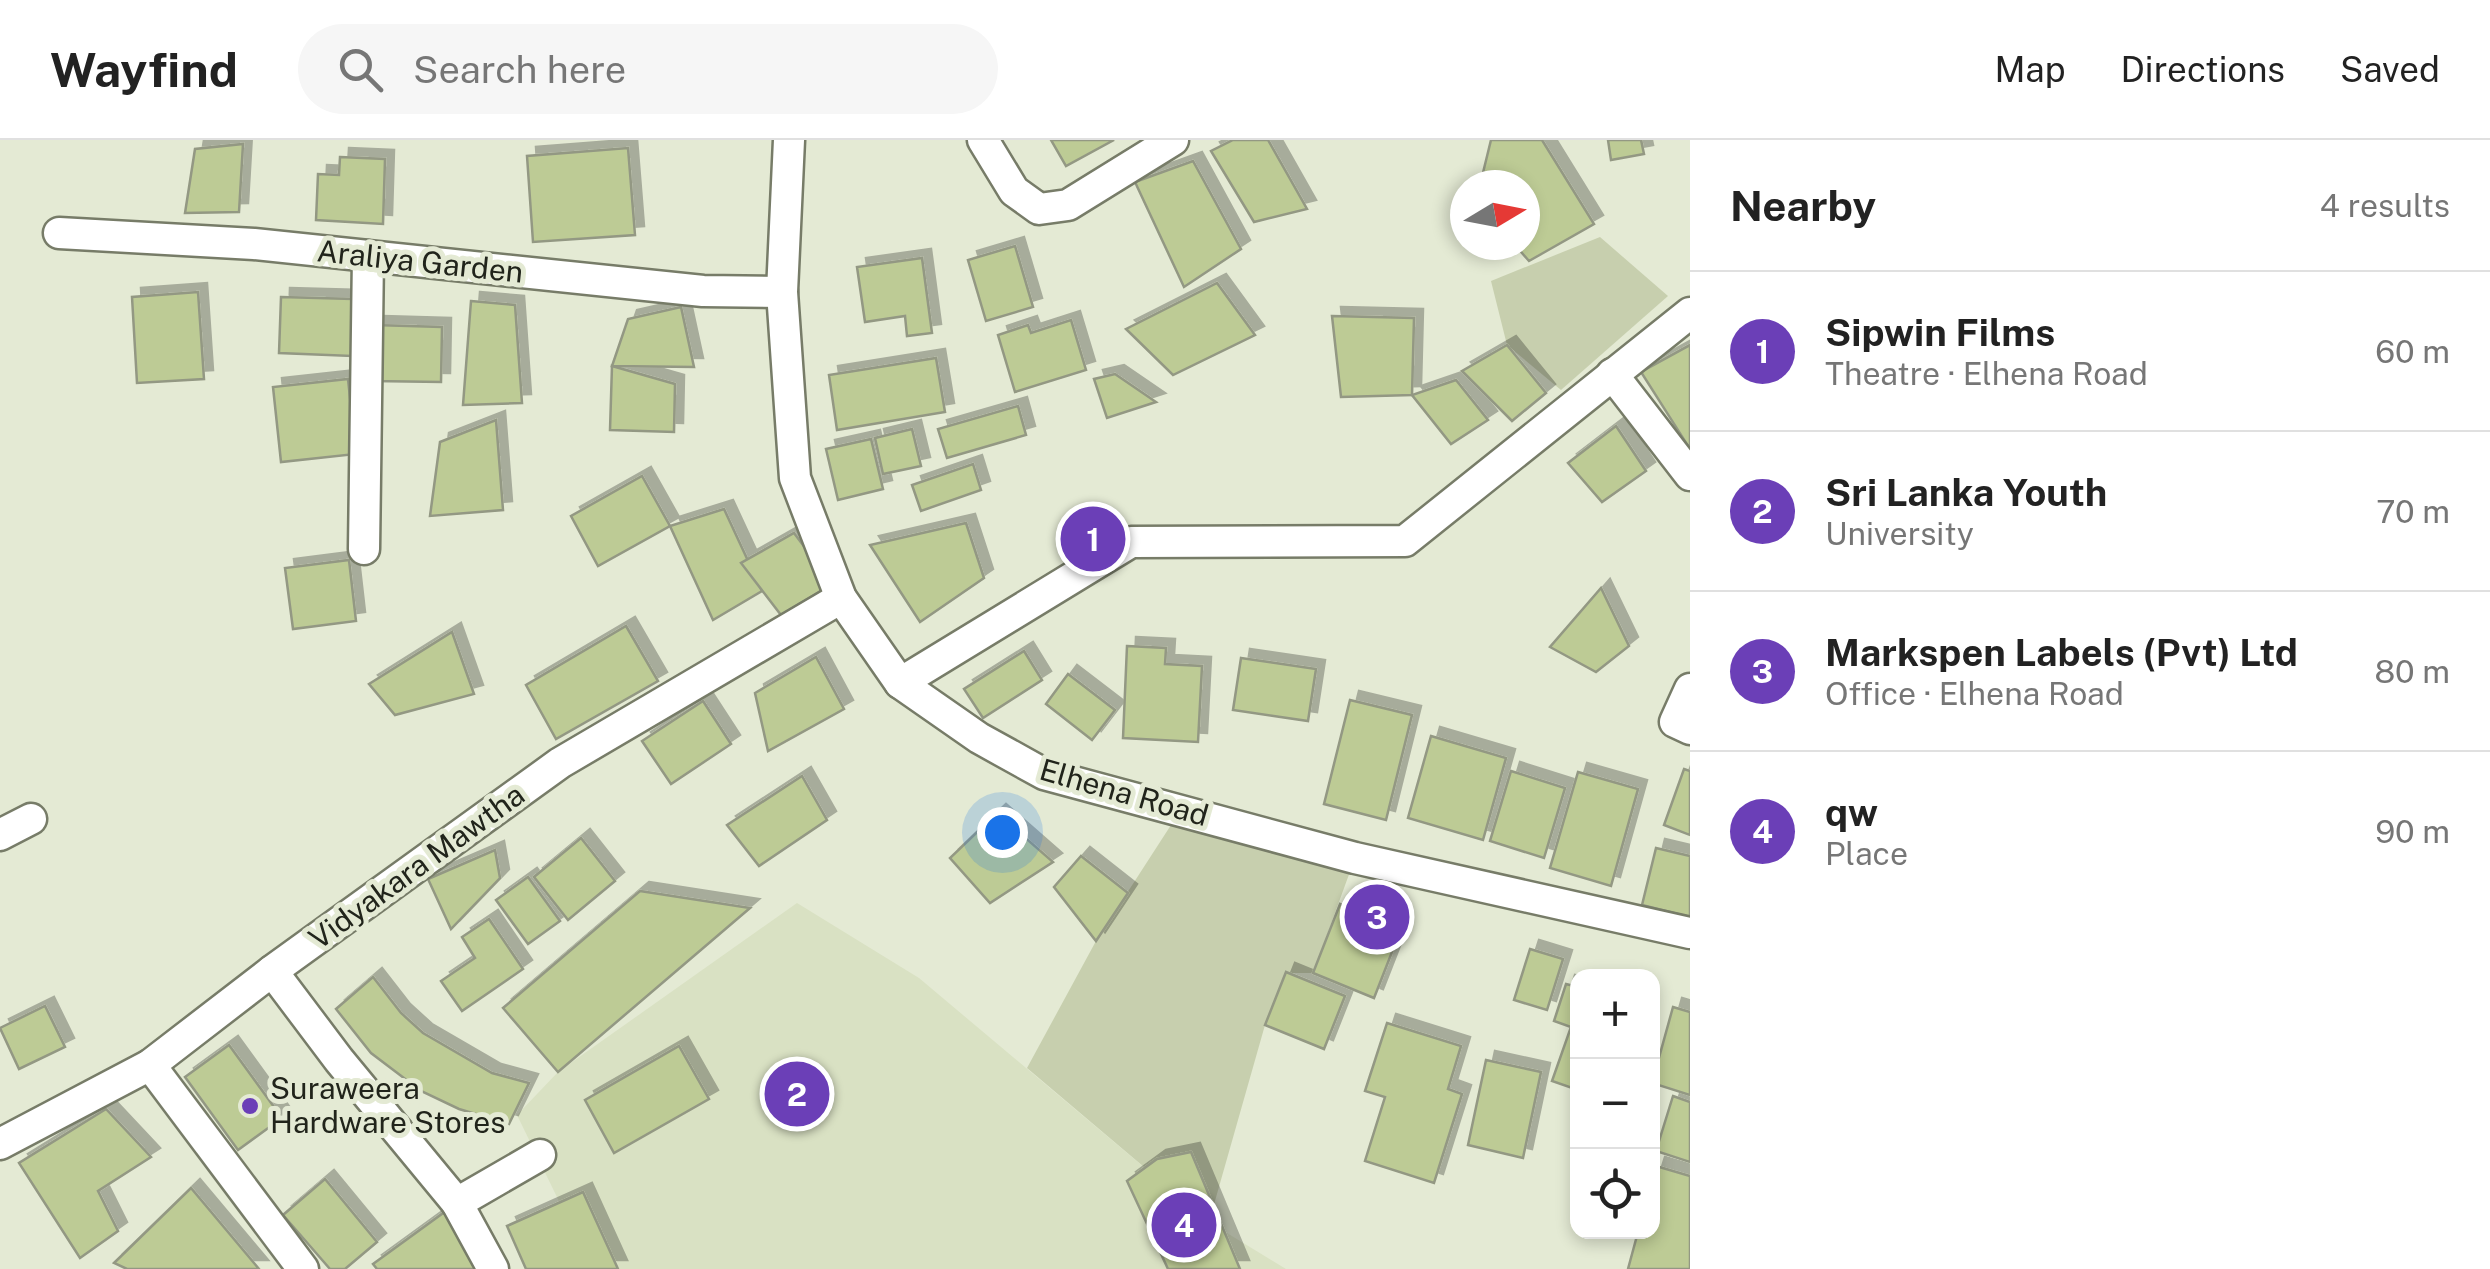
<!DOCTYPE html>
<html lang="en">
<head>
<meta charset="utf-8">
<style>
  body { margin:0; font-family:"Public Sans",sans-serif; background:#f6f6f6; color:#222 }
  .controls { position:absolute; right:30px; bottom:30px; display:grid; overflow:hidden; border-radius:20px; box-shadow:0 5px 15px #0003 }
  .controls button { width:90px; height:90px; display:grid; place-items:center; padding:0; border:0; border-bottom:2px solid #e0e0e0; background:#fff; color:#222; font:50px sans-serif }
  .compass { position:absolute; left:1450px; top:30px; width:90px; height:90px; border-radius:50%; background:#fff; box-shadow:0 5px 15px #0003; rotate:80deg }
  .you { position:absolute; left:1002px; top:692px; width:35px; height:35px; margin:-25px; border:8px solid #fff; border-radius:50%; background:#1a73e8; box-shadow:0 0 0 15px #1a73e833 }
  .badge { display:grid; place-items:center; width:65px; height:65px; border-radius:50%; background:#6b3fb7; color:#fff; font-size:32px; font-weight:700 }
  .pin { position:absolute; translate:-50% -50%; border:5px solid #fff; box-shadow:0 2px 10px #0006 }
  .list { margin:0; padding:0; list-style:none }
  h2 { display:flex; justify-content:space-between; align-items:center; height:130px; margin:0; padding:0 40px; font-size:42px }
  h2 small { font-size:32px; font-weight:400; color:#767676 }
  .list li { display:grid; grid-template-columns:65px 1fr auto; gap:30px; align-items:center; box-sizing:border-box; height:160px; padding:0 40px; border-top:2px solid #e0e0e0 }
  .list b { display:block; font-size:38px; white-space:nowrap }
  .list p { margin:0; font-size:32px; white-space:nowrap; color:#767676 }
  .list em { font-size:32px; font-style:normal; color:#767676 }
  .icon { flex:none; width:55px; height:55px; fill:none; stroke:currentColor; stroke-width:2; stroke-linecap:round; stroke-linejoin:round }
  .map { position:relative; flex:none; width:1690px; height:1129px; overflow:hidden }
  header { display:flex; align-items:center; gap:60px; box-sizing:border-box; height:140px; padding:0 50px; background:#fff; border-bottom:2px solid #e0e0e0 }
  header strong { font-size:48px }
  nav { display:flex; gap:55px; margin-inline-start:auto; font-size:35px }
  .search { width:700px; height:90px; background:#f6f6f6; display:flex; align-items:center; gap:25px; box-sizing:border-box; padding:0 35px; border-radius:55px; color:#767676; font-size:38px }
  main { display:flex }
  aside { flex:1; background:#fff }
  .map>svg:first-child { display:block }
</style>
</head>
<body>
<header>
<strong>Wayfind</strong>
<div class="search"><svg class="icon" aria-label="search" viewBox="0 0 24 24"><circle cx="10" cy="10" r="6"/><path d="M15 15l6 6"/></svg>Search here</div>
<nav><a>Map</a><a>Directions</a><a>Saved</a></nav>
</header>
<main>
<div class="map">
<svg width="1690" height="1129" viewBox="0 0 1690 1129">
  <defs>
    <filter id="shadow"><feDropShadow dx="9" dy="-9" stdDeviation="0" flood-color="#0004"/></filter>
  </defs>
  <rect width="100%" height="100%" fill="#e4ead4"/>
  <polygon fill="#d9e1c3" points="797,763 919,838 1209,1082 1286,1129 592,1129 517,975 558,932"/>
  <g fill="#c7cfae">
    <polygon points="1600,97 1668,156 1561,250 1507,205 1491,141"/>
    <polygon points="1171,685 1355,718 1313,833 1286,833 1265,885 1209,1082 1027,928 1096,801"/>
  </g>
  <g fill="#bdcb95" stroke="#939883" stroke-width="2.5" filter="url(#shadow)">
    <polygon points="1051,0 1114,0 1066,26"/>
    <polygon points="1233,0 1268,0 1307,69 1254,82 1211,11"/>
    <polygon points="1491,0 1542,0 1594,84 1529,121 1515,105 1525,105 1525,45 1480,45"/>
    <polygon points="1608,0 1641,0 1644,14 1611,20"/>
    <polygon points="243,4 239,72 185,73 195,9"/>
    <polygon points="628,8 635,95 533,102 527,16"/>
    <polygon points="340,17 385,19 383,84 316,80 318,34 339,35"/>
    <polygon points="1193,21 1241,109 1184,147 1135,42"/>
    <polygon points="1015,106 1033,167 986,181 968,120"/>
    <polygon points="922,118 932,193 907,196 905,176 865,182 857,127"/>
    <polygon points="1217,143 1255,195 1173,235 1126,189"/>
    <polygon points="198,152 204,239 137,243 132,157"/>
    <polygon points="281,157 353,159 352,216 279,213"/>
    <polygon points="471,161 515,165 522,263 463,265"/>
    <polygon points="681,167 694,227 612,226 628,179"/>
    <polygon points="1332,176 1414,178 1412,255 1341,257"/>
    <polygon points="1071,180 1086,230 1015,252 998,195 1028,185 1031,193"/>
    <polygon points="374,185 442,187 441,242 373,241"/>
    <polygon points="1507,205 1546,253 1512,281 1462,231"/>
    <polygon points="1690,205 1690,309 1641,232"/>
    <polygon points="936,218 945,272 837,290 829,235"/>
    <polygon points="612,226 675,244 674,292 610,290"/>
    <polygon points="1115,234 1156,262 1107,278 1094,239"/>
    <polygon points="348,239 356,314 281,322 273,247"/>
    <polygon points="1456,240 1488,280 1451,304 1412,255"/>
    <polygon points="1018,266 1026,295 947,318 938,289"/>
    <polygon points="496,280 503,370 430,376 440,302"/>
    <polygon points="1616,286 1646,331 1602,362 1568,323"/>
    <polygon points="912,289 921,326 883,334 875,298"/>
    <polygon points="871,299 883,349 838,360 826,309"/>
    <polygon points="973,324 981,350 921,371 912,345"/>
    <polygon points="642,336 670,386 598,426 571,376"/>
    <polygon points="724,369 762,451 713,480 670,386"/>
    <polygon points="966,383 984,438 920,482 870,405"/>
    <polygon points="794,393 832,444 781,475 741,423"/>
    <polygon points="349,420 356,481 293,489 285,428"/>
    <polygon points="1601,448 1629,506 1596,532 1550,507"/>
    <polygon points="626,486 658,541 556,599 526,545"/>
    <polygon points="452,492 474,554 395,575 369,544"/>
    <polygon points="1127,506 1166,508 1165,524 1202,526 1198,602 1123,598"/>
    <polygon points="1024,511 1042,540 983,578 964,549"/>
    <polygon points="816,517 844,569 768,611 755,553"/>
    <polygon points="1241,518 1316,529 1308,581 1233,570"/>
    <polygon points="1068,534 1115,570 1092,600 1046,564"/>
    <polygon points="1350,560 1412,575 1386,680 1324,664"/>
    <polygon points="703,561 731,604 671,644 642,601"/>
    <polygon points="1431,596 1506,618 1483,700 1408,678"/>
    <polygon points="1684,629 1690,631 1690,695 1664,685"/>
    <polygon points="1511,631 1565,648 1544,718 1490,701"/>
    <polygon points="1578,632 1638,649 1611,746 1550,728"/>
    <polygon points="802,636 827,680 759,726 727,685"/>
    <polygon points="997,673 1053,722 990,763 950,718"/>
    <polygon points="581,698 615,741 568,780 534,737"/>
    <polygon points="1656,708 1690,716 1690,777 1642,765"/>
    <polygon points="495,710 500,738 451,789 428,739"/>
    <polygon points="1081,716 1128,753 1096,801 1054,747"/>
    <polygon points="528,737 560,781 528,804 496,760"/>
    <polygon points="640,751 750,768 558,932 503,868"/>
    <polygon points="1340,764 1401,789 1374,858 1313,833"/>
    <polygon points="489,779 523,829 462,871 441,841 475,818 462,797"/>
    <polygon points="1530,809 1563,819 1547,870 1514,860"/>
    <polygon points="1286,832 1345,856 1324,909 1265,885"/>
    <polygon points="373,837 401,873 423,893 492,933 529,943 509,984 459,969 421,951 371,913 336,869"/>
    <polygon points="1566,844 1578,847 1578,950 1552,941 1571,887 1554,881"/>
    <polygon points="45,866 65,907 19,929 0,888"/>
    <polygon points="1673,867 1690,872 1690,955 1652,943"/>
    <polygon points="1387,883 1461,906 1448,949 1462,954 1434,1043 1365,1021 1385,957 1365,951"/>
    <polygon points="229,905 282,978 238,1010 185,937"/>
    <polygon points="679,906 709,959 614,1013 585,960"/>
    <polygon points="1486,920 1541,932 1523,1018 1468,1005"/>
    <polygon points="1673,956 1690,962 1690,1022 1656,1011"/>
    <polygon points="106,969 151,1017 98,1051 118,1091 80,1118 19,1023"/>
    <polygon points="1191,1012 1240,1129 1168,1129 1127,1041 1157,1019"/>
    <polygon points="1656,1026 1690,1036 1690,1129 1628,1129 1638,1092 1652,1092 1652,1039"/>
    <polygon points="325,1039 377,1102 345,1129 330,1129 283,1075"/>
    <polygon points="191,1048 259,1129 127,1129 114,1123"/>
    <polygon points="583,1052 618,1129 526,1129 507,1086"/>
    <polygon points="457,1063 489,1129 377,1129 373,1124"/>
  </g>
  <g fill="none" stroke-linecap="round" stroke-linejoin="round">
    <g stroke="#777c68" stroke-width="35">
      <g id="minor">
        <polyline points="789,0 782,152 795,338 841,458 900,543 979,598 1044,634 1355,718 1690,793"/>
        <polyline points="983,0 1014,51 1039,69 1068,65 1173,0"/>
        <polyline points="59,93 254,104 703,151 782,152"/>
        <polyline points="1612,234 1690,335"/>
        <polyline points="364,409 368,116"/>
        <polyline points="900,543 1131,402 1405,401 1690,173"/>
        <polyline points="1690,549 1675,582 1690,589"/>
        <polyline points="0,695 31,679"/>
        <polyline points="272,831 339,920 457,1063 540,1015"/>
        <polyline points="150,925 303,1129"/>
        <polyline points="0,1004 150,925 272,831 560,623 841,458"/>
        <polyline points="457,1063 493,1129"/>
      </g>
    </g>
    <use href="#minor" stroke="#fff" stroke-width="30"/>
  </g>
  <circle fill="#6b3fb7" stroke="#e4ead4" stroke-width="4" cx="250" cy="966" r="10"/>
  <g text-anchor="middle" stroke-width="10" stroke-linejoin="round" paint-order="stroke">
    <g font-size="30" fill="#21241b" stroke="#e4ead4">
      <text transform="translate(420 122) rotate(6)" y="10">Araliya Garden</text>
      <text transform="translate(1124 653) rotate(16)" y="10">Elhena Road</text>
      <text transform="translate(417 727) rotate(-36)" y="10">Vidyakara Mawtha</text>
    </g>
    <g font-size="30" fill="#21241b" stroke="#e4ead4" text-anchor="start">
      <text x="270" y="959">Suraweera<tspan x="270" dy="34">Hardware Stores</tspan></text>
    </g>
  </g>
</svg>
<div class="controls">
<button>+</button>
<button>−</button>
<button><svg class="icon" aria-label="locate" viewBox="0 0 24 24"><circle cx="12" cy="12" r="6"/><path d="M12 2v4M12 18v4M2 12h4M18 12h4"/></svg></button>
</div>
<svg class="compass" viewBox="-18 -18 36 36"><path d="M0-13l5 13h-10z" fill="#e53935"/><path d="M0 13l5-13h-10z" fill="#767676"/></svg>
<div class="you"></div>
<div class="pin badge" style="left:1093px;top:399px">1</div>
<div class="pin badge" style="left:797px;top:954px">2</div>
<div class="pin badge" style="left:1377px;top:777px">3</div>
<div class="pin badge" style="left:1184px;top:1085px">4</div>
</div>
<aside>
<h2>Nearby<small>4 results</small></h2>
<ul class="list">
<li><span class="badge">1</span><div><b>Sipwin Films</b><p>Theatre · Elhena Road</p></div><em>60 m</em></li>
<li><span class="badge">2</span><div><b>Sri Lanka Youth</b><p>University</p></div><em>70 m</em></li>
<li><span class="badge">3</span><div><b>Markspen Labels (Pvt) Ltd</b><p>Office · Elhena Road</p></div><em>80 m</em></li>
<li><span class="badge">4</span><div><b>qw</b><p>Place</p></div><em>90 m</em></li>
</ul>
</aside>
</main>
</body>
</html>
